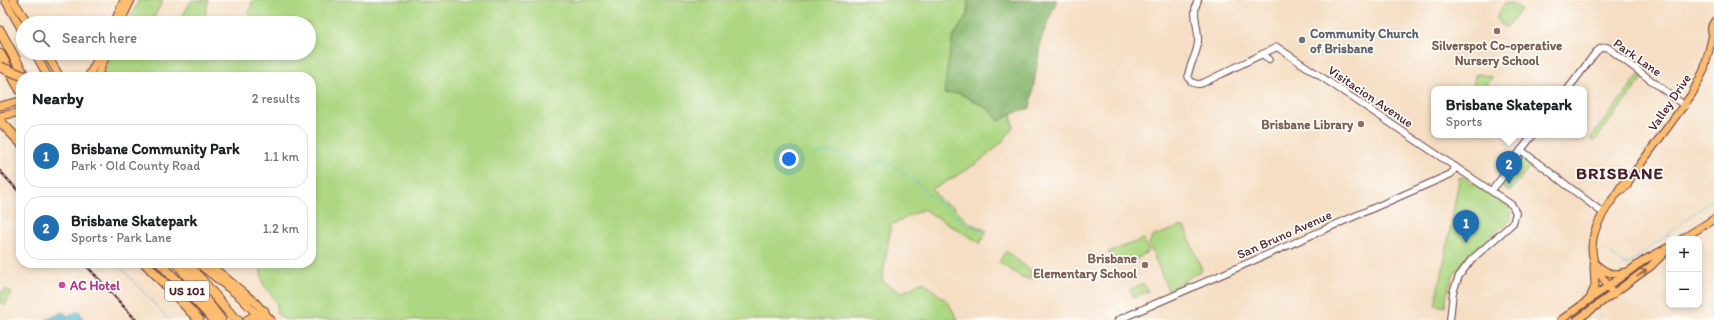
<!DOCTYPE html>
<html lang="en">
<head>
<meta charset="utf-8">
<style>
  body { margin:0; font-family:Itim,sans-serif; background:#f2f2f2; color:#202124 }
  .controls { position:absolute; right:12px; bottom:12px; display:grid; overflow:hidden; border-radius:8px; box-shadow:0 2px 6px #0003 }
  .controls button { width:36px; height:36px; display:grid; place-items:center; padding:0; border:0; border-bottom:1px solid #e0e0e0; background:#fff; color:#202124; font:20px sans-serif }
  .you { position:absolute; left:789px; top:159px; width:14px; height:14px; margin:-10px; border:3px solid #fff; border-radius:50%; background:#1a73e8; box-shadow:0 0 0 6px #1a73e833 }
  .badge { display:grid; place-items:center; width:26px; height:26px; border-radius:50%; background:#1f6fb2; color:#fff; font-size:13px; font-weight:700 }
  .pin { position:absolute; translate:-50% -33px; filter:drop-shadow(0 1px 2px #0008) }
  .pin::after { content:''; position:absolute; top:21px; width:14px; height:12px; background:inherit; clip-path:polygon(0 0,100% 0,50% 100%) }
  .popup { position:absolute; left:1431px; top:86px; width:156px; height:52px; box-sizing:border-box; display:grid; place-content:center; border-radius:8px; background:#fff; filter:drop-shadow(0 1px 3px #0005); font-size:13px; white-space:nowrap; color:#757577 }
  .popup b { font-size:15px; color:#202124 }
  .popup::after { content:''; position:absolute; left:50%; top:100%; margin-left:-8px; border:8px solid transparent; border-top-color:#fff }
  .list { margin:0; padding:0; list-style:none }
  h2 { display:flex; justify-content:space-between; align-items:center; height:52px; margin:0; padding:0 16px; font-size:17px }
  h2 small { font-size:13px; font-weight:400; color:#757577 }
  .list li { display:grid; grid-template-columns:26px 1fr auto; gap:12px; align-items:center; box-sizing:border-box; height:64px; margin:0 8px 8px; padding:0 8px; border:1px solid #e0e0e0; border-radius:16px }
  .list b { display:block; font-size:15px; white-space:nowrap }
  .list p { margin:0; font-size:13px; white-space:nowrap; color:#757577 }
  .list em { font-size:13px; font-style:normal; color:#757577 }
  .icon { flex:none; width:22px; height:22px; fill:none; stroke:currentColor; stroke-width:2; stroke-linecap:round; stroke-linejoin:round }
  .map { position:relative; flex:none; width:1714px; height:320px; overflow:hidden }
  .search { position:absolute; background:#fff; box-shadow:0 2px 6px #0003; left:16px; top:16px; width:300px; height:44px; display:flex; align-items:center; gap:10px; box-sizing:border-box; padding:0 14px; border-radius:22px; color:#757577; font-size:15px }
  .panel { position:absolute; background:#fff; box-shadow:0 2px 6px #0003; left:16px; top:72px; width:300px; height:196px; border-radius:16px }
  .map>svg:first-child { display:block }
</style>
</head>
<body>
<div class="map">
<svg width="1714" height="320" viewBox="0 0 1714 320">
  <rect width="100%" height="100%" fill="#fdfcf7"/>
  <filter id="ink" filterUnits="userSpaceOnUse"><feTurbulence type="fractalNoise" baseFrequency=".025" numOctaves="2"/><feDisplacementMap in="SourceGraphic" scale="8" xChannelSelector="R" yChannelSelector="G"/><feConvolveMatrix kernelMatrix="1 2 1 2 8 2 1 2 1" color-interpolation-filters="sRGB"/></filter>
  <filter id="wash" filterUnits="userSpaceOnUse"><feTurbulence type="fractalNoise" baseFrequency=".012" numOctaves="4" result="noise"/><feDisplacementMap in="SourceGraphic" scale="16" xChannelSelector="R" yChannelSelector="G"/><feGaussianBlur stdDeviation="0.9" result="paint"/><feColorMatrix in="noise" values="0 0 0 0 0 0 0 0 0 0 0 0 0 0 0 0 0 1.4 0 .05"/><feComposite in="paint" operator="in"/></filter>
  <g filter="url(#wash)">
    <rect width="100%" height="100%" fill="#f5dec3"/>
    <g fill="#add782" stroke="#7c7b56">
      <polygon points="139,0 163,0 151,23 128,23"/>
      <polygon points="192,0 208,0 204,23 178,23"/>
      <path d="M 253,0 L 968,0 L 968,14 L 953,37 L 945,94 L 959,93 L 990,110 L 999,121 L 1011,114 L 1013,126 C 999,153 959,176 932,189 L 941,201 L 953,207 L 969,223 L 987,231 L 980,243 L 923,209 L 891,225 L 882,281 L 901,293 L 923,282 L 948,302 L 958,320 L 284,320 L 276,312 C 280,299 270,295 264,285 C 261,279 261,270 260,263 L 311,263 L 311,77 L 102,77 L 114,53 L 309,53 L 309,23 L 240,23 L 247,19 Z"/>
      <polygon points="1512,3 1521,9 1506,28 1496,20 1498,14 1504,4"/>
      <path d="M 1479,74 L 1492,77 C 1487,87 1484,89 1473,89 L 1475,75 Z"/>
      <polygon points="1639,75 1643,78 1594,142 1590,139"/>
      <polygon points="1524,159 1531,165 1510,192 1501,186 1520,161"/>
      <path d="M 1463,177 L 1509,207 C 1512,212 1512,217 1509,222 C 1478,248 1449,262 1445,307 L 1435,305 L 1439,283 L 1441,280 L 1459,180 L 1459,178 Z"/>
      <polygon points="1181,226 1185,228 1202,270 1168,290 1149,244 1152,237"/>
      <polygon points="1144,239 1149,251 1135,260 1117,265 1108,252"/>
      <polygon points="1006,251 1032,272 1031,280 1020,276 999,262"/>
      <polygon points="1143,283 1148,291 1134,298 1130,290"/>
      <polygon points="5,289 12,293 5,305 0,302 0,291 3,293"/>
    </g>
    <polygon fill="#8ab870" stroke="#6a6c4e" points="968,0 1057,0 1041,39 1030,108 1011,114 999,121 990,110 959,93 944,94 947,69 953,37 968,14"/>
    <polygon fill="#59c1d6" stroke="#527080" points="79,311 83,320 46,320 63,312 68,316"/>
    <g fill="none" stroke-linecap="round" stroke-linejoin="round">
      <g stroke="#59c1d6" stroke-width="1">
        <polyline points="814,155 832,151 870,166 883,160 911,177 927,193 967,225 984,231"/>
        <polyline points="1611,254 1621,262 1627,264"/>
        <polyline points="117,263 169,320"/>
        <polyline points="1626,266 1714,198"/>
        <polyline points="1596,320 1600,318 1601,314"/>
      </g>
    </g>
  </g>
  <g filter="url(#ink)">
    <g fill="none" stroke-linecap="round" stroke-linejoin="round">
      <g stroke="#643c42" stroke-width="8">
        <g id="minor">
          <path d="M 1198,0 C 1191,13 1199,27 1198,41 C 1198,53 1190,63 1188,75 C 1189,82 1196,86 1203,83 L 1277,47 L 1512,205 L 1516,213 L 1513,223 L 1471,260 L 1459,276 L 1453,292 L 1450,320"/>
          <polyline points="1262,54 1269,59"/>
          <polyline points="1568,89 1596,52 1601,48 1607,47 1685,106"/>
          <polyline points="1521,150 1603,213"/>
          <polyline points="1492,190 1518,158 1518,154 1533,135"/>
          <polyline points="1118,320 1451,174 1456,167"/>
        </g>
      </g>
      <g stroke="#643c42" stroke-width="9">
        <g id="major">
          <polyline points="5,0 23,32"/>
          <polyline points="13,0 28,23"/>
          <polyline points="114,23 124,0"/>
          <polyline points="120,23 131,0"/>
          <polyline points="35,53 48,77"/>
          <polyline points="46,53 60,77"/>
          <polyline points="88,77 101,53"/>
          <polyline points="97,77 107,53"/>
          <polyline points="0,106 21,101"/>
          <polyline points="0,116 21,112"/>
          <polyline points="1619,191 1627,186 1631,177"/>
          <polyline points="1682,239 1714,219"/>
          <polyline points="197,263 240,297 262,320"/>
          <polyline points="208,263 255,302 271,320"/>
          <path d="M 1597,265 C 1606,273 1614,276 1625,272"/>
          <path d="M 1613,295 C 1609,286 1603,279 1598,271 C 1584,245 1597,221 1612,200 C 1619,192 1621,182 1631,177 L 1692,94 L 1704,70 L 1713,34 C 1710,29 1711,26 1714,22"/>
          <polyline points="1590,298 1595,286 1594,266"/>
          <polyline points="1561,320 1646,259 1669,247"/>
          <polyline points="1577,320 1651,266 1665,252"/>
        </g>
      </g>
      <g stroke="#643c42" stroke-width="11">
        <g id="highway">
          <polyline points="0,31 25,77"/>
          <polyline points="0,54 21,91"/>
          <polyline points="0,121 21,143"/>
          <polyline points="145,263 199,320"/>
          <polyline points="160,263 214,320"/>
          <polyline points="177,263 221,320"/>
          <polyline points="187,263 233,317 238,320"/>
          <polyline points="248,320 264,311"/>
        </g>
      </g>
      <use href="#minor" stroke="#fff" stroke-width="6"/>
      <use href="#major" stroke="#fcbd6f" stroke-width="7"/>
      <use href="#highway" stroke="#fcbd6f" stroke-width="9"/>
      <g stroke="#4a1f2b" stroke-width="2.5">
        <g id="rail">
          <polyline points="0,171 21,194"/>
          <polyline points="84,263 136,320"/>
        </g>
      </g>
      <use href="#rail" stroke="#fdfcf7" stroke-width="1" stroke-dasharray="3" stroke-linecap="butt"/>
      <g stroke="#643c42" stroke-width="11" stroke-linecap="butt">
        <polyline id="highway-bridge" points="0,67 26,77"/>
      </g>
      <use href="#highway-bridge" stroke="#fcbd6f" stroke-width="9"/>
    </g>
    <defs><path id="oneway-shaft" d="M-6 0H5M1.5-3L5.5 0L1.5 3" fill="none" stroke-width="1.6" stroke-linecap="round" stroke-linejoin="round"/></defs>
    <use stroke="#9a664a" href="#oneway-shaft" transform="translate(1642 273) rotate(-37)"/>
  </g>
  <g fill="#8d6e63" stroke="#fdfcf7" stroke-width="1.5">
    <circle cx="1497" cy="31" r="4"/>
    <circle cx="1361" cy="124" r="4"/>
    <circle cx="1145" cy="265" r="4"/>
  </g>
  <circle fill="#6b7280" stroke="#fdfcf7" stroke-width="1.5" cx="1302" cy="40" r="4"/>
  <circle fill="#d1479c" stroke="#fdfcf7" stroke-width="1.5" cx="62" cy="285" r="4"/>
  <g text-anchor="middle" stroke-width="3.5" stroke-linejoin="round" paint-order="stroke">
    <rect fill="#fdfcf7" stroke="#806168" stroke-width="1" x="165" y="281" width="44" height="20" rx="3"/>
    <g font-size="12" font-weight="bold" fill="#4a1f2b">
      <text x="187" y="295">US 101</text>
    </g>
    <g font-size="13" font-weight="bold" fill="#5b616d" stroke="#fdfcf7" text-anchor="start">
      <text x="1310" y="38">Community Church<tspan x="1310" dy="15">of Brisbane</tspan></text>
    </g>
    <g font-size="13" font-weight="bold" fill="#785e54" stroke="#fdfcf7" text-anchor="end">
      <text x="1497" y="50" text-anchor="middle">Silverspot Co-operative<tspan x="1497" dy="15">Nursery School</tspan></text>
      <text x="1353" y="129">Brisbane Library</text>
      <text x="1137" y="263">Brisbane<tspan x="1137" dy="15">Elementary School</tspan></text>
    </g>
    <g font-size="13" fill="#4a1f2b" stroke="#fdfcf7">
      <text transform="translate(1638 57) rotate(35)" y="5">Park Lane</text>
      <text transform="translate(1371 96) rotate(34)" y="5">Visitacion Avenue</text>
      <text transform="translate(1669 102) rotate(-56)" y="5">Valley Drive</text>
      <text transform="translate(1284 234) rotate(-24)" y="5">San Bruno Avenue</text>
    </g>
    <g font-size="13" font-weight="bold" fill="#b23c85" stroke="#fdfcf7" text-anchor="start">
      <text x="70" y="290">AC Hotel</text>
    </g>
    <g font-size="17" font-weight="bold" letter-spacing="1" fill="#4a1f2b" stroke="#fdfcf7">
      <text x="1620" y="179">BRISBANE</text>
    </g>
  </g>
</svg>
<div class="controls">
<button>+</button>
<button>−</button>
</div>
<div class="you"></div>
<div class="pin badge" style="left:1466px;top:243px">1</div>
<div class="pin badge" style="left:1509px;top:184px">2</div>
<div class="popup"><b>Brisbane Skatepark</b>Sports</div>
<div class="search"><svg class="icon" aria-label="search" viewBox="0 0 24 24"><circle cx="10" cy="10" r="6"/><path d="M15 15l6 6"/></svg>Search here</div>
<section class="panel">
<h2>Nearby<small>2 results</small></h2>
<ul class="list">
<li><span class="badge">1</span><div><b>Brisbane Community Park</b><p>Park · Old County Road</p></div><em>1.1 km</em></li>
<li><span class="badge">2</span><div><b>Brisbane Skatepark</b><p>Sports · Park Lane</p></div><em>1.2 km</em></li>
</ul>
</section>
</div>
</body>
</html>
